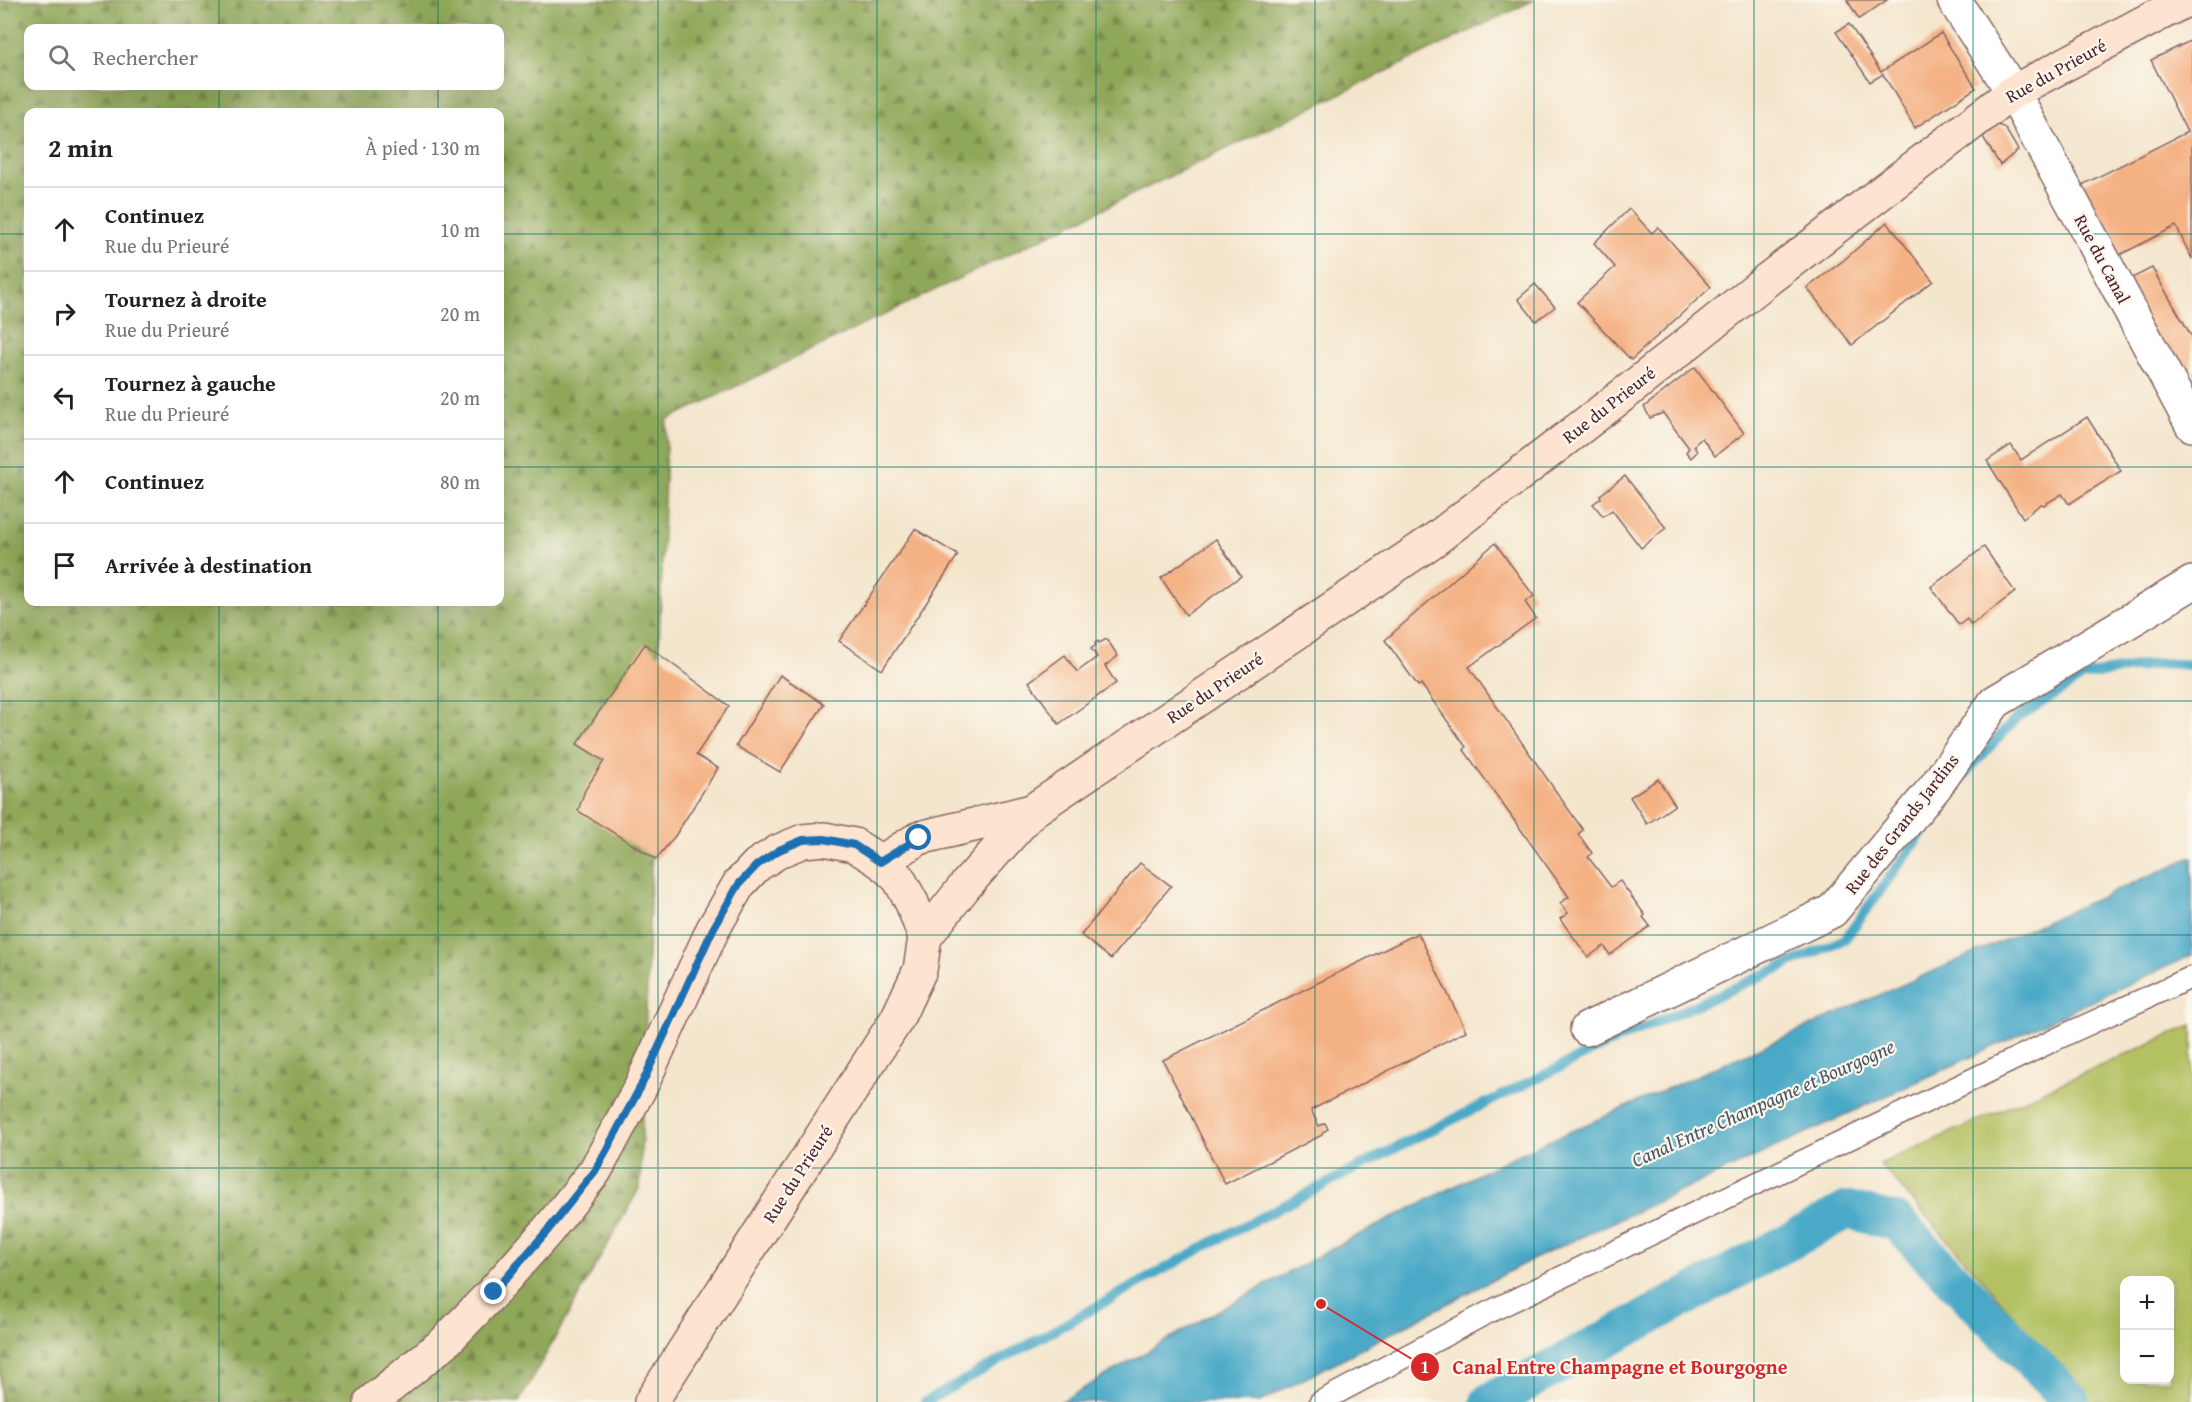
<!DOCTYPE html>
<html lang="fr">
<head>
<meta charset="utf-8">
<style>
  body { margin:0; font-family:"Gentium Book Plus",serif; background:#f2f2f2; color:#202124 }
  .controls { position:absolute; right:18px; bottom:18px; display:grid; overflow:hidden; border-radius:12px; box-shadow:0 6px 24px #0002 }
  .controls button { width:54px; height:54px; display:grid; place-items:center; padding:0; border:0; border-bottom:2px solid #e0e0e0; background:#fff; color:#202124; font:30px sans-serif }
  .stop { position:absolute; width:18px; height:18px; margin:-14px; border:4px solid #1f6fb2; border-radius:50%; background:#fff }
  .stop.end { background:#1f6fb2; border-color:#fff; box-shadow:0 2px 6px #0008 }
  .list { margin:0; padding:0; list-style:none }
  h2 { display:flex; justify-content:space-between; align-items:center; height:78px; margin:0; padding:0 24px; font-size:26px }
  h2 small { font-size:20px; font-weight:400; color:#757577 }
  .list li { display:grid; grid-template-columns:39px 1fr auto; gap:18px; align-items:center; box-sizing:border-box; height:84px; padding:0 24px; border-top:2px solid #e0e0e0 }
  .list b { display:block; font-size:22px; white-space:nowrap }
  .list p { margin:0; font-size:20px; white-space:nowrap; color:#757577 }
  .list em { font-size:20px; font-style:normal; color:#757577 }
  .icon { flex:none; width:33px; height:33px; fill:none; stroke:currentColor; stroke-width:2; stroke-linecap:round; stroke-linejoin:round }
  .map { position:relative; flex:none; width:2192px; height:1402px; overflow:hidden }
  .search { position:absolute; background:#fff; box-shadow:0 6px 24px #0002; left:24px; top:24px; width:480px; height:66px; display:flex; align-items:center; gap:15px; box-sizing:border-box; padding:0 21px; border-radius:12px; color:#757577; font-size:22px }
  .panel { position:absolute; background:#fff; box-shadow:0 6px 24px #0002; left:24px; top:108px; width:480px; height:498px; border-radius:12px }
  .map>svg:first-child { display:block }
</style>
</head>
<body>
<div class="map">
<svg width="2192" height="1402" viewBox="0 0 2192 1402">
  <defs>
    <pattern id="forest-firs" width="22" height="20" patternUnits="userSpaceOnUse" patternTransform="scale(1.5)"><rect width="22" height="20" fill="#8fa759"/><path d="M5 1l3.5 6h-7zM16 11l3.5 6h-7z" fill="#77874a"/></pattern>
  </defs>
  <rect width="100%" height="100%" fill="#fbf7ec"/>
  <filter id="ink" filterUnits="userSpaceOnUse"><feTurbulence type="fractalNoise" baseFrequency=".0167" numOctaves="2"/><feDisplacementMap in="SourceGraphic" scale="12" xChannelSelector="R" yChannelSelector="G"/><feConvolveMatrix kernelMatrix="1 2 1 2 8 2 1 2 1" color-interpolation-filters="sRGB"/></filter>
  <filter id="wash" filterUnits="userSpaceOnUse"><feTurbulence type="fractalNoise" baseFrequency=".008" numOctaves="4" result="noise"/><feDisplacementMap in="SourceGraphic" scale="24" xChannelSelector="R" yChannelSelector="G"/><feGaussianBlur stdDeviation="1.35" result="paint"/><feColorMatrix in="noise" values="0 0 0 0 0 0 0 0 0 0 0 0 0 0 0 0 0 1.4 0 .05"/><feComposite in="paint" operator="in"/></filter>
  <g filter="url(#wash)">
    <rect width="100%" height="100%" fill="#f4e6cd"/>
    <path fill="#b4c163" stroke="#7f7047" stroke-width="1.5" fill-rule="evenodd" d="M 2192,1025 L 2192,1402 L 2090,1402 L 1880,1164 ZM 2124,1280 L 2170,1280 L 2170,1380 L 2124,1380 Z"/>
    <path fill="url(#forest-firs)" stroke="#6c6342" stroke-width="1.5" fill-rule="evenodd" d="M 0,0 L 1534,0 L 667,420 L 640,1187 L 519,1402 L 0,1402 ZM 28,28 L 500,28 L 500,86 L 28,86 ZM 28,112 L 500,112 L 500,602 L 28,602 Z"/>
    <polygon fill="#48a9c7" stroke="#496479" stroke-width="1.5" points="2192,857 2192,955 1529,1261 1260,1402 1060,1402 1207,1317 1333,1248 1508,1159"/>
    <g fill="none" stroke-linecap="round" stroke-linejoin="round">
      <polyline stroke="#48a9c7" stroke-width="10" points="925,1402 1211,1243 1413,1139 1605,1045 1845,939 1968,770 2017,718 2084,676 2161,663 2192,665"/>
      <polyline stroke="#48a9c7" stroke-width="38" points="1489,1402 1848,1210 1897,1222 2072,1402"/>
    </g>
    <g id="blocks">
      <g fill="#f4b183">
        <polygon points="1847,0 1887,0 1859,19"/>
        <polygon points="1849,24 1881,72 1941,33 1976,88 1915,128 1883,74 1870,82 1836,32"/>
        <polygon points="2192,40 2192,259 2176,226 2110,260 2070,191 2187,132 2151,60"/>
        <polygon points="1998,125 2005,128 2018,150 2000,165 1983,137"/>
        <polygon points="1629,209 1652,233 1658,227 1711,287 1631,360 1577,302 1615,267 1594,243"/>
        <polygon points="1887,222 1933,281 1852,345 1807,288 1844,260"/>
        <polygon points="2152,268 2192,337 2192,406 2122,283"/>
        <polygon points="1535,284 1555,307 1536,321 1518,299"/>
        <polygon points="1695,367 1744,433 1715,456 1702,438 1694,445 1697,452 1691,458 1686,452 1689,448 1663,413 1650,418 1644,407"/>
        <polygon points="2087,417 2121,471 2069,504 2062,494 2044,505 2041,504 2023,518 1987,461 2011,445 2021,460"/>
        <polygon points="1625,476 1666,528 1641,548 1612,510 1603,516 1593,504 1601,498 1600,495"/>
        <polygon points="915,529 958,555 882,670 839,641"/>
        <polygon points="1216,539 1241,576 1186,615 1161,578"/>
        <polygon points="1495,543 1534,596 1525,602 1536,618 1469,667 1583,830 1578,834 1592,853 1588,857 1611,887 1620,881 1645,915 1643,917 1650,926 1610,955 1604,946 1588,957 1560,919 1568,913 1560,903 1569,897 1464,750 1466,747 1421,684 1418,686 1385,640"/>
        <polygon points="1984,547 2015,592 1971,625 1967,619 1959,625 1931,587"/>
        <polygon points="1107,639 1118,656 1105,666 1116,683 1059,724 1029,682 1065,655 1077,672 1097,657 1091,649 1096,645 1095,643 1098,641 1099,643"/>
        <polygon points="645,644 729,706 696,755 718,768 675,836 656,859 578,811 585,790 604,761 577,744"/>
        <polygon points="780,675 824,704 780,772 736,746"/>
        <polygon points="1658,779 1675,805 1647,824 1630,797"/>
        <polygon points="1140,863 1171,886 1111,959 1081,935"/>
        <polygon points="1418,933 1466,1031 1311,1110 1319,1126 1325,1123 1328,1129 1323,1132 1322,1135 1225,1184 1163,1060"/>
      </g>
    </g>
  </g>
  <g filter="url(#ink)">
    <use href="#blocks" fill-opacity="0" stroke="#866564" stroke-width="1.5"/>
    <g fill="none" stroke-linecap="round" stroke-linejoin="round">
      <g stroke="#866564" stroke-width="24">
        <polyline id="lane" points="1320,1402 1487,1313 2071,1032 2192,977"/>
      </g>
      <g stroke="#866564" stroke-width="36">
        <g id="street">
          <polyline points="1954,0 2013,92 2192,425"/>
          <polyline points="1587,1029 1832,911 1935,787 1995,702 2192,583"/>
        </g>
      </g>
      <g stroke="#866564" stroke-width="36">
        <g id="secondary">
          <polyline points="881,862 919,838 1032,811"/>
          <polyline points="925,937 965,886 1032,811 1434,540 1628,391 1768,279 2013,92 2186,0"/>
          <polyline points="371,1402 445,1342 494,1291 548,1230 595,1171 641,1086 713,929 739,884 757,865 779,851 803,841 824,839 854,845 881,862 899,879 912,903 925,937 920,970 897,1019 651,1402"/>
        </g>
      </g>
      <use href="#lane" stroke="#fff" stroke-width="21"/>
      <use href="#street" stroke="#fff" stroke-width="33"/>
      <use href="#secondary" stroke="#fde4d0" stroke-width="33"/>
    </g>
  </g>
  <g fill="none" stroke-linecap="round" stroke-linejoin="round" filter="url(#ink)">
    <polyline stroke="#1f6fb2" stroke-width="8" points="494,1292 548,1230 595,1171 641,1086 713,929 739,884 757,865 779,850 803,840 824,839 854,845 880,862 919,838"/>
  </g>
  <path fill="none" stroke="#0f766e" stroke-width="1.5" stroke-opacity="0.55" d="M 219,0 L 219,28M 438,0 L 438,28M 658,0 L 658,1402M 877,0 L 877,1402M 1096,0 L 1096,1402M 1315,0 L 1315,1402M 1534,0 L 1534,1402M 1754,0 L 1754,1402M 1973,0 L 1973,1402M 219,86 L 219,112M 438,86 L 438,112M 0,234 L 28,234M 500,234 L 2192,234M 0,467 L 28,467M 500,467 L 2192,467M 219,602 L 219,1402M 438,602 L 438,1402M 0,701 L 2192,701M 0,935 L 2192,935M 0,1168 L 2192,1168"/>
  <g text-anchor="middle" stroke-width="4.5" stroke-linejoin="round" paint-order="stroke">
    <g font-size="18" fill="#4a1f2b" stroke="#fbf7ec">
      <text transform="translate(2056 71) rotate(-29)" y="6">Rue du Prieuré</text>
      <text transform="translate(2102 259) rotate(62)" y="6">Rue du Canal</text>
      <text transform="translate(1609 405) rotate(-38)" y="6">Rue du Prieuré</text>
      <text transform="translate(1215 688) rotate(-34)" y="6">Rue du Prieuré</text>
      <text transform="translate(1902 824) rotate(-52)" y="6">Rue des Grands Jardins</text>
      <text transform="translate(798 1174) rotate(-57)" y="6">Rue du Prieuré</text>
    </g>
    <g font-size="20" font-style="italic" fill="#495669" stroke="#fbf7ec">
      <text transform="translate(1763 1103) rotate(-24)" y="7">Canal Entre Champagne et Bourgogne</text>
    </g>
  </g>
  <path fill="none" stroke="#d62828" stroke-width="2" d="M1321 1304L1425 1367"/>
  <g fill="#d62828" stroke="#fbf7ec" stroke-width="2">
    <circle cx="1321" cy="1304" r="6"/>
    <circle cx="1425" cy="1367" r="15"/>
  </g>
  <g font-size="18" text-anchor="middle" font-weight="bold" fill="#fff">
    <text x="1425" y="1373">1</text>
  </g>
  <g font-size="20" text-anchor="middle" font-weight="bold" fill="#d62828" stroke="#fbf7ec" stroke-width="4.5" stroke-linejoin="round" paint-order="stroke">
    <text x="1620" y="1374">Canal Entre Champagne et Bourgogne</text>
  </g>
</svg>
<div class="controls">
<button>+</button>
<button>−</button>
</div>
<div class="stop" style="left:919px;top:838px"></div>
<div class="stop end" style="left:494px;top:1292px"></div>
<div class="search"><svg class="icon" aria-label="search" viewBox="0 0 24 24"><circle cx="10" cy="10" r="6"/><path d="M15 15l6 6"/></svg>Rechercher</div>
<section class="panel">
<h2>2 min<small>À pied · 130 m</small></h2>
<ul class="list">
<li><svg class="icon" aria-label="ahead" viewBox="0 0 24 24"><path d="M12 20V5M6 11l6-6 6 6"/></svg><div><b>Continuez</b><p>Rue du Prieuré</p></div><em>10 m</em></li>
<li><svg class="icon" aria-label="right" viewBox="0 0 24 24"><path d="M7 20v-9h11M14 6l5 5-5 5"/></svg><div><b>Tournez à droite</b><p>Rue du Prieuré</p></div><em>20 m</em></li>
<li><svg class="icon" aria-label="left" viewBox="0 0 24 24"><path d="M17 20v-9H6M10 6l-5 5 5 5"/></svg><div><b>Tournez à gauche</b><p>Rue du Prieuré</p></div><em>20 m</em></li>
<li><svg class="icon" aria-label="ahead" viewBox="0 0 24 24"><path d="M12 20V5M6 11l6-6 6 6"/></svg><div><b>Continuez</b></div><em>80 m</em></li>
<li><svg class="icon" aria-label="arrive" viewBox="0 0 24 24"><path d="M6 21V4h12l-3 4 3 4H6"/></svg><div><b>Arrivée à destination</b></div></li>
</ul>
</section>
</div>
</body>
</html>
